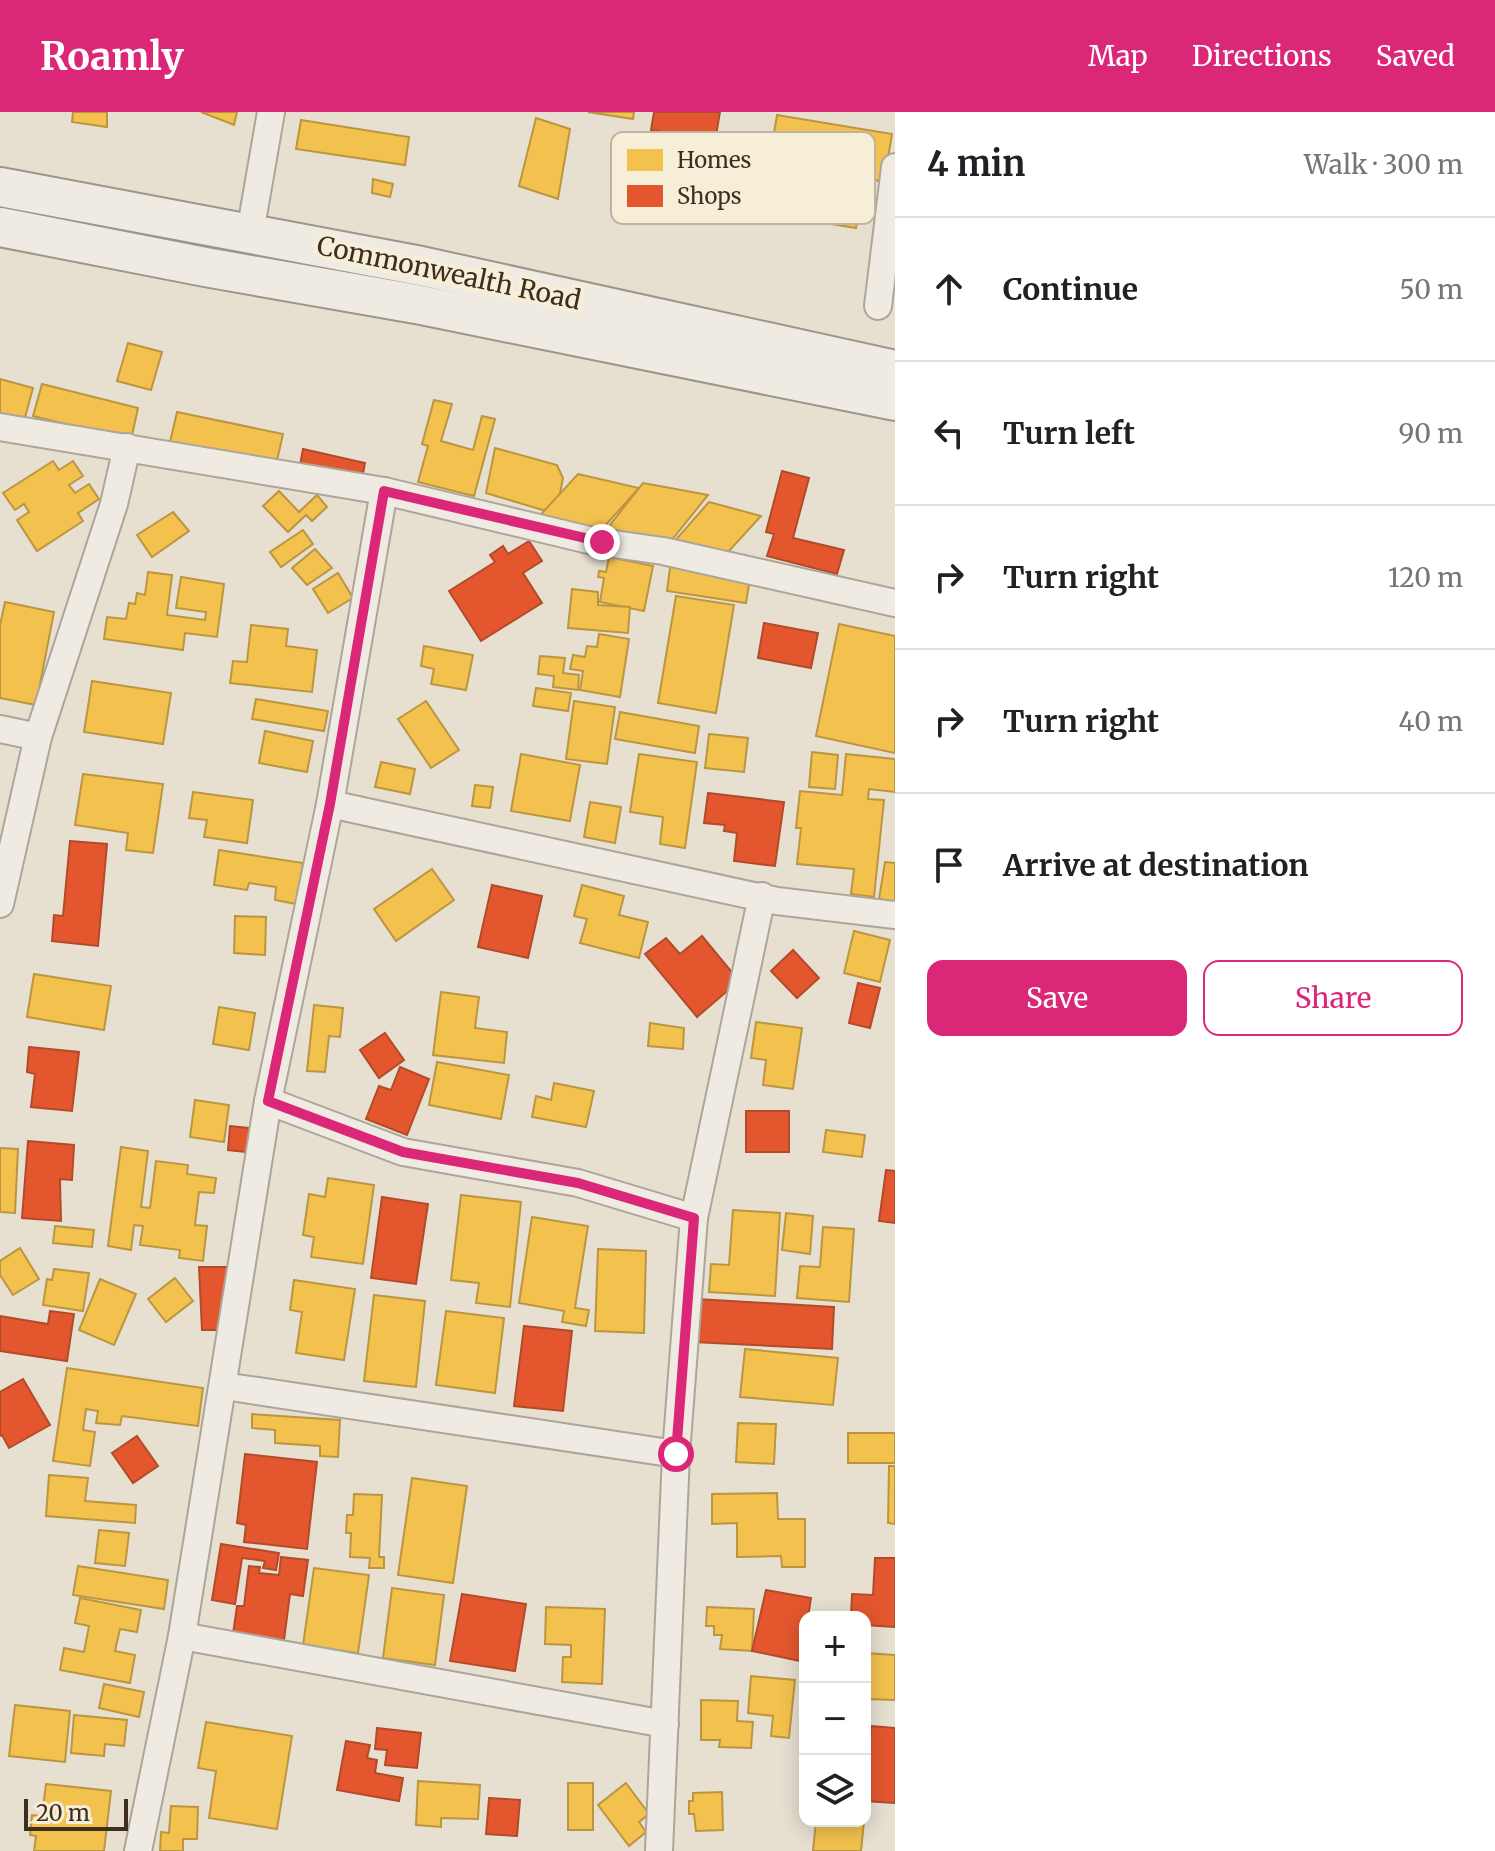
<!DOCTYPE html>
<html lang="en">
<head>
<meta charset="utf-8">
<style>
  body { margin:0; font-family:Merriweather,serif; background:#f6f6f6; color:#202124 }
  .controls { position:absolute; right:24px; bottom:24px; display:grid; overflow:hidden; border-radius:16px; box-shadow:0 4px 20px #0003 }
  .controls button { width:72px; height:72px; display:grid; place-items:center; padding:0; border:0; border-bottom:2px solid #e0e0e0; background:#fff; color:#202124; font:40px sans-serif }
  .scale { position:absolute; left:24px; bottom:20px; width:104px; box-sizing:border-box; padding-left:8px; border:4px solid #3d2e20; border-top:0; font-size:22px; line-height:28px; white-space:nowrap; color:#3d2e20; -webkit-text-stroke:6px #f7eed8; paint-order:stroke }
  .stop { position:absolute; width:24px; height:24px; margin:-18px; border:6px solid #db2777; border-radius:50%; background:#fff }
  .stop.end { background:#db2777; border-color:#fff; box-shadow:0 2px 8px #0008 }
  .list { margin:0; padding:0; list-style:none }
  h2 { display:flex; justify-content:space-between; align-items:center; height:104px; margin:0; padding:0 32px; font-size:34px }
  h2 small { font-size:26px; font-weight:400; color:#757577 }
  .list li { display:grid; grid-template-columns:52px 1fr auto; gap:24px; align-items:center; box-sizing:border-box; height:144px; padding:0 32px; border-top:2px solid #e0e0e0 }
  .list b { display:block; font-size:30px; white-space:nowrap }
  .list em { font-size:26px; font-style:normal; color:#757577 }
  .actions { display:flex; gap:16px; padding:24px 32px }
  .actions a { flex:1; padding:18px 0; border:2px solid #db2777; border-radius:16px; text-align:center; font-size:28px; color:#db2777 }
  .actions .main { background:#db2777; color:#fff }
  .icon { flex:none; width:44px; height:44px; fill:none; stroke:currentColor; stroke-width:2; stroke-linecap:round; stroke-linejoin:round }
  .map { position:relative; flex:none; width:895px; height:1739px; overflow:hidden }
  header { display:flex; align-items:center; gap:48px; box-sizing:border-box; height:112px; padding:0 40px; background:#db2777; color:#fff }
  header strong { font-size:38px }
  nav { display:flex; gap:44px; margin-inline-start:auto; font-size:28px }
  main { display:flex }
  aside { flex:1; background:#fff }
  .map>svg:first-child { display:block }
</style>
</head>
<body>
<header>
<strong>Roamly</strong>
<nav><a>Map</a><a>Directions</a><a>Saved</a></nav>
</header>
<main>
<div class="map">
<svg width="895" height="1739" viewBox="0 0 895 1739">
  <rect width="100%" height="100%" fill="#e7e0d1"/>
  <g fill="#f2c14e" stroke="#bc9540" stroke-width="2">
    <polygon points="73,0 107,0 107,15 72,10"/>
    <polygon points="201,0 237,0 234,13"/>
    <polygon points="588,0 634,0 633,7"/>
    <polygon points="777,3 892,22 884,70 865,66 856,116 789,105 796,61 768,56"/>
    <polygon points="536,6 570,17 558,87 519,74"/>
    <polygon points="301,8 409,25 405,53 296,37"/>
    <polygon points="373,67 393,72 390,85 372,81"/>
    <polygon points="128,231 162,240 151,278 117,269"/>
    <polygon points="0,267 33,276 23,313 0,307"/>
    <polygon points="42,272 138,296 131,328 33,304"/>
    <polygon points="434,288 452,292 441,329 473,338 482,304 495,307 474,384 418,370 428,334 422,332"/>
    <polygon points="177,300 283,322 276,353 170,330"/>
    <polygon points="495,336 557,353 563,366 556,402 486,381"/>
    <polygon points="53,349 59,358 73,349 83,364 69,373 75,381 89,372 99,387 78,401 83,409 37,439 17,408 29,400 24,392 15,398 3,381"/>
    <polygon points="578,362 639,376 594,426 533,411"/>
    <polygon points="643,371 708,383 663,439 599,427"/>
    <polygon points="279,379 299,400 317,383 327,395 312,409 306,403 288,420 263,394"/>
    <polygon points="709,390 761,404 718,451 665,440"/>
    <polygon points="173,400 189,419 152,445 137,423"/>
    <polygon points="303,418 313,432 281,455 270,440"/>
    <polygon points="315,437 332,456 307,473 292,456"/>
    <polygon points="609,445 653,454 644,499 600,490 604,466 598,465 599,459 606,460"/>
    <polygon points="671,448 751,460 746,491 667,479"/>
    <polygon points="148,460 172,463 167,503 205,508 206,500 176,496 181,465 224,472 217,525 185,521 183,538 104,527 107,505 126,507 129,491 135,492 137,481 145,483"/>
    <polygon points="338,461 353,486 328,501 313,477"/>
    <polygon points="572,477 598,480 598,493 630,495 628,521 568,516"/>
    <polygon points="676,484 734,493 716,601 658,591"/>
    <polygon points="5,490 54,500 36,593 0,586 0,513"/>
    <polygon points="839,512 895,524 895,641 816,624"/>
    <polygon points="251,513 288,517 286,534 317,538 312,580 230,571 233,549 247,550"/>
    <polygon points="599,522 629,527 620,585 580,578 583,559 570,557 573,543 585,545 587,534 597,535"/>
    <polygon points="424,534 473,543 466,578 431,572 434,557 421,554"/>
    <polygon points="540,544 565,546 563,561 579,563 578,578 553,575 554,564 538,562"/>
    <polygon points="92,569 171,581 163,632 84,620"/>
    <polygon points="536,576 571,581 568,599 533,594"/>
    <polygon points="256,587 328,599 324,619 252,607"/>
    <polygon points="426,589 459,638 431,656 398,607"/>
    <polygon points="574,589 615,595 607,652 566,647"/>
    <polygon points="620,600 699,614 695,641 615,627"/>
    <polygon points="265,619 313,629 307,660 259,651"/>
    <polygon points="709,622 748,626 744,660 705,656"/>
    <polygon points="812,640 838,643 835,677 809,675"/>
    <polygon points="521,642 580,653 570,709 511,699"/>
    <polygon points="639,642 697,650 685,736 660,732 663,705 630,700"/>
    <polygon points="846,642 895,647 895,680 869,677 868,687 884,688 874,785 851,782 854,757 797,752 801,716 796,716 800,679 842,683"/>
    <polygon points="381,650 415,657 410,682 375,675"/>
    <polygon points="83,662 163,672 153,741 126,738 128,721 75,713"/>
    <polygon points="475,673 493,675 490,696 472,694"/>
    <polygon points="193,680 253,688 247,731 204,725 207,708 189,706"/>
    <polygon points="590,690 621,695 615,731 584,725"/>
    <polygon points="219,738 303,751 296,792 275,788 276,775 249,771 247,778 214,773"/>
    <polygon points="885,750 895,751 895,790 879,787"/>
    <polygon points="432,757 454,788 396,829 374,797"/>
    <polygon points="582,773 624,784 619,803 648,810 639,846 580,831 587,807 574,804"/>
    <polygon points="235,804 266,805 265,843 234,841"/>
    <polygon points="854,819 890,828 880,870 844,861"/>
    <polygon points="34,862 111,874 104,918 27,905"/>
    <polygon points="441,880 479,885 475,916 507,920 504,951 433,943"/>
    <polygon points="314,893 343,896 340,925 329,924 325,960 307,959"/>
    <polygon points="219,895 255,901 249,938 213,932"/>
    <polygon points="756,910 802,916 793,977 763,973 766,948 751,946"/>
    <polygon points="650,911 684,916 683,937 648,934"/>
    <polygon points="437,950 509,963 501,1007 429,993"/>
    <polygon points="554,971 594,979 586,1015 532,1005 536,984 551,988"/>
    <polygon points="195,988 229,993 224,1030 190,1025"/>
    <polygon points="826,1018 865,1023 862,1045 823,1040"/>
    <polygon points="121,1035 148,1039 141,1095 150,1096 156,1049 188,1053 187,1062 216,1066 214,1081 199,1080 195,1113 207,1114 203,1149 179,1146 180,1138 140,1133 143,1114 134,1113 131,1138 108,1134"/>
    <polygon points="0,1036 18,1037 15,1101 0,1100"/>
    <polygon points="328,1066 374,1073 363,1152 311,1145 314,1125 303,1123 309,1082 325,1085"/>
    <polygon points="461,1083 521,1090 510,1195 476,1191 479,1171 451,1168"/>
    <polygon points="733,1098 780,1101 775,1184 709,1180 711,1152 729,1153"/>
    <polygon points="786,1101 813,1104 810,1142 782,1138"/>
    <polygon points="532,1105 588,1114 575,1196 589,1198 586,1214 562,1210 564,1199 519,1191"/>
    <polygon points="55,1114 94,1118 92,1135 53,1131"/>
    <polygon points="823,1115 854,1117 849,1190 797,1186 800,1154 820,1155"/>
    <polygon points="20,1136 39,1167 13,1183 0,1163 0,1149"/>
    <polygon points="598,1137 646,1139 644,1221 595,1219"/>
    <polygon points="54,1157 89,1161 83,1199 43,1193 47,1167 52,1168"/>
    <polygon points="175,1166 193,1189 166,1210 148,1187"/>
    <polygon points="100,1167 136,1182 114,1233 79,1218"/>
    <polygon points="294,1168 355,1177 344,1248 296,1241 302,1200 290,1198"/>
    <polygon points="374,1183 425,1189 416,1275 364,1269"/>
    <polygon points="446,1199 504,1206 495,1281 436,1273"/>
    <polygon points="745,1237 838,1246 833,1293 740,1285"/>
    <polygon points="67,1256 203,1276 198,1314 122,1304 120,1313 96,1311 98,1299 86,1297 83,1318 95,1320 90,1354 53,1349"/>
    <polygon points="252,1302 340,1308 338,1345 320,1344 320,1334 275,1331 275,1318 252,1316"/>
    <polygon points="738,1311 776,1312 774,1352 736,1350"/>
    <rect x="848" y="1321" width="47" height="30"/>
    <polygon points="889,1354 895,1354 895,1412 888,1411"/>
    <polygon points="49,1363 88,1366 85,1389 136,1393 135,1411 46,1404"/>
    <polygon points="412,1366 467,1374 453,1471 398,1463"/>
    <polygon points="777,1381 778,1407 805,1407 805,1455 782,1455 781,1444 737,1445 737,1411 712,1412 712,1382"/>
    <polygon points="354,1382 382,1383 379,1445 384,1445 384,1456 369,1456 370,1446 350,1445 351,1421 346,1421 347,1403 353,1403"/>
    <polygon points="99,1418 129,1421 125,1454 95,1451"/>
    <polygon points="78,1454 168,1468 164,1497 73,1483"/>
    <polygon points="314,1456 369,1463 358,1541 303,1533"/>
    <polygon points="392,1476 444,1483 435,1553 383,1546"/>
    <polygon points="80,1486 141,1498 137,1520 120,1517 115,1539 135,1543 130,1571 60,1558 64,1536 84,1540 89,1514 75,1511"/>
    <polygon points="546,1495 605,1497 602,1572 562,1570 563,1545 571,1545 571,1533 545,1532"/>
    <polygon points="707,1495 754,1497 752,1539 720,1537 722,1523 714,1523 714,1514 706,1514"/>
    <polygon points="865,1541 895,1543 895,1588 865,1587"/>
    <polygon points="751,1564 795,1568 789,1626 771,1624 773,1604 748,1601"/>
    <polygon points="104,1572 144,1580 139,1605 99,1596"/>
    <polygon points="701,1588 738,1589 737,1609 753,1610 751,1636 719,1635 720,1628 701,1628"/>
    <polygon points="15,1593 70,1599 65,1650 9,1644"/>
    <polygon points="74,1603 127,1608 124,1634 105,1632 104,1644 71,1641"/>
    <polygon points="206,1610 292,1624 277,1717 209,1706 216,1659 198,1656"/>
    <polygon points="418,1669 480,1673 478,1707 441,1706 441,1715 416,1713"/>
    <rect x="568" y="1671" width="25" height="47"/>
    <polygon points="626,1671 649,1702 639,1710 646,1720 629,1734 598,1693"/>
    <polygon points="46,1672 111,1679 104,1739 34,1739 36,1724 30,1723 32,1703 42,1704"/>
    <polygon points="722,1680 723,1718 696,1719 694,1702 689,1702 689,1689 693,1689 693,1681"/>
    <polygon points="171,1694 198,1695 197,1727 183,1727 183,1739 160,1739 161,1720 169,1721"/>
    <polygon points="816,1709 864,1709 861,1739 813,1739"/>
  </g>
  <g fill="#e4572e" stroke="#b24b2a" stroke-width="2">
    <polygon points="654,0 720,0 715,29 651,18"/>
    <polygon points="303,337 365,351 362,367 300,353"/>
    <polygon points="782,359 809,366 793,426 844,438 837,462 767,444 774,422 766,420"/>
    <polygon points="529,429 542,449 523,461 542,491 481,529 449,479 495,450 490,443 503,434 508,442"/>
    <polygon points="764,511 818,521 811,556 758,546"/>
    <polygon points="708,681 784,690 775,754 734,749 737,721 724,719 725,713 704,711"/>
    <polygon points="70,729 107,732 98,834 52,829 54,803 63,804"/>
    <polygon points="492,773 542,784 528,846 478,835"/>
    <polygon points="702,824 739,869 697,905 645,842 666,826 680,842"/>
    <polygon points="793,838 819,866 797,886 771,859"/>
    <polygon points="858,871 880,876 870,916 849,911"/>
    <polygon points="385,921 404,948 379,966 360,938"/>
    <polygon points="29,935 79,940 72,999 31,995 35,962 27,960"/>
    <polygon points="400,955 429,967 407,1023 366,1007 379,974 391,978"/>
    <rect x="746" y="999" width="43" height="41"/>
    <polygon points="230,1014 258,1017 255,1041 228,1038"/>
    <polygon points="28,1029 74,1033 72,1068 60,1067 61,1109 22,1106"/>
    <polygon points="886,1058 895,1059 895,1111 879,1109"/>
    <polygon points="382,1085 428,1092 416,1172 371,1166"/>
    <polygon points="199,1155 234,1155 225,1218 202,1218"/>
    <polygon points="697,1187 834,1195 832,1237 694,1230"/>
    <polygon points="50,1199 74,1202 67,1249 0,1239 0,1204 48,1212"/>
    <polygon points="524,1214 572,1219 563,1299 514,1294"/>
    <polygon points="23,1267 50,1313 9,1336 2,1323 0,1324 0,1280"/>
    <polygon points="137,1324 158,1354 133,1371 112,1341"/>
    <polygon points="245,1342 317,1350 307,1437 244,1430 246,1413 237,1411"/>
    <polygon points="221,1432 279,1441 276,1458 263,1456 265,1449 242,1446 235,1492 212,1488"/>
    <polygon points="281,1445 308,1448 303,1484 290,1482 284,1528 233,1522 237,1494 244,1494 249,1454 260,1455 259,1461 279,1463"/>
    <polygon points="875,1446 895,1446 895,1515 865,1513 865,1505 851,1505 852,1482 873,1483"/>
    <polygon points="766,1478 811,1486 808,1505 805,1505 800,1549 752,1539"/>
    <polygon points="462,1482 526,1492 515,1559 450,1549"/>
    <polygon points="871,1614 895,1616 895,1691 865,1689"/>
    <polygon points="377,1616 421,1621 417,1656 385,1653 387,1638 375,1637"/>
    <polygon points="346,1629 370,1633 367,1646 377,1648 375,1661 403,1666 399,1689 337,1678"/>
    <polygon points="489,1686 520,1688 517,1724 486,1722"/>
  </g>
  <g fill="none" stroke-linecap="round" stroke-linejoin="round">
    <g stroke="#ada599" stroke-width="30">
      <g id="minor">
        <polyline points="250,121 271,0"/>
        <polyline points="878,194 895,55"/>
        <polyline points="0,315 384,379 593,429 663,439 895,491"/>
        <polyline points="0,617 38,625"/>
        <polyline points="330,692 777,789 895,803"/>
        <polyline points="0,792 38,625 114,392 127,335"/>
        <polyline points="268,989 403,1040 578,1071 694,1106"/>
        <polyline points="224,1274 676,1342"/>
        <polyline points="182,1524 665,1612"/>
        <polyline points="138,1739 182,1524 268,989 330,692 384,379"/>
        <polyline points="659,1739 676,1342 694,1106 762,784"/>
      </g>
    </g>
    <g stroke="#9c958a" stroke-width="42">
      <g id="secondary">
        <polyline points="0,75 421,154 895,258"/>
        <polyline points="0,115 205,155 416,192 895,289"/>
      </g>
    </g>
    <use href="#minor" stroke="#efebe3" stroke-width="26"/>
    <use href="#secondary" stroke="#efebe3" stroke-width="38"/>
  </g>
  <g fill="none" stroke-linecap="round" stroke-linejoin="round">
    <polyline stroke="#db2777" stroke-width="10" points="602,430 384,379 330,692 268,989 403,1040 578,1071 694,1106 676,1342"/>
  </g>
  <g text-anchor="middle" stroke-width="8" stroke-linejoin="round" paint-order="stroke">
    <g font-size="26" fill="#3d2e20" stroke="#f7eed8">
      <text transform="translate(449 161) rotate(12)" y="9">Commonwealth Road</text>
    </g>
  </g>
  <rect x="611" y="20" width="264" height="92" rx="12" fill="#f7eed8" stroke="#bfb4a1" stroke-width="2"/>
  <rect x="627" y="37" width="36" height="22" fill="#f2c14e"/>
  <rect x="627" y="73" width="36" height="22" fill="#e4572e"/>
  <g font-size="22" fill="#3d2e20">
    <text x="677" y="56">Homes</text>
    <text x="677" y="92">Shops</text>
  </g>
</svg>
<div class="controls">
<button>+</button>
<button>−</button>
<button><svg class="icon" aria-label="layers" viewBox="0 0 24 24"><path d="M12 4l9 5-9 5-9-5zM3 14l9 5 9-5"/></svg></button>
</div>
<div class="scale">20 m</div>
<div class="stop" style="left:676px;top:1342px"></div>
<div class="stop end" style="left:602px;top:430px"></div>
</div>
<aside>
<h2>4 min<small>Walk · 300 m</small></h2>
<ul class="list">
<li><svg class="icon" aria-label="ahead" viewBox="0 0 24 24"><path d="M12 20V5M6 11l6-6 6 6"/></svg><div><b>Continue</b></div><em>50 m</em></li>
<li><svg class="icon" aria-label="left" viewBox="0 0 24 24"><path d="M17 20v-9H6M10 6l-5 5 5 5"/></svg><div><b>Turn left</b></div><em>90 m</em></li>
<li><svg class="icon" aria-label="right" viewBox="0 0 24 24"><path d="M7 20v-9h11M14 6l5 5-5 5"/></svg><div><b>Turn right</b></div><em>120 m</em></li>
<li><svg class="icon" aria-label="right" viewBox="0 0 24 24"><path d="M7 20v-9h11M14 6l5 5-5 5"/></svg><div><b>Turn right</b></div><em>40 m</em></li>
<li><svg class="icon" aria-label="arrive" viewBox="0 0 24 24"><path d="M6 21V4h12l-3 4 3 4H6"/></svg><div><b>Arrive at destination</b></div></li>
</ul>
<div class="actions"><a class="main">Save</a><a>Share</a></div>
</aside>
</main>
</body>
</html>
